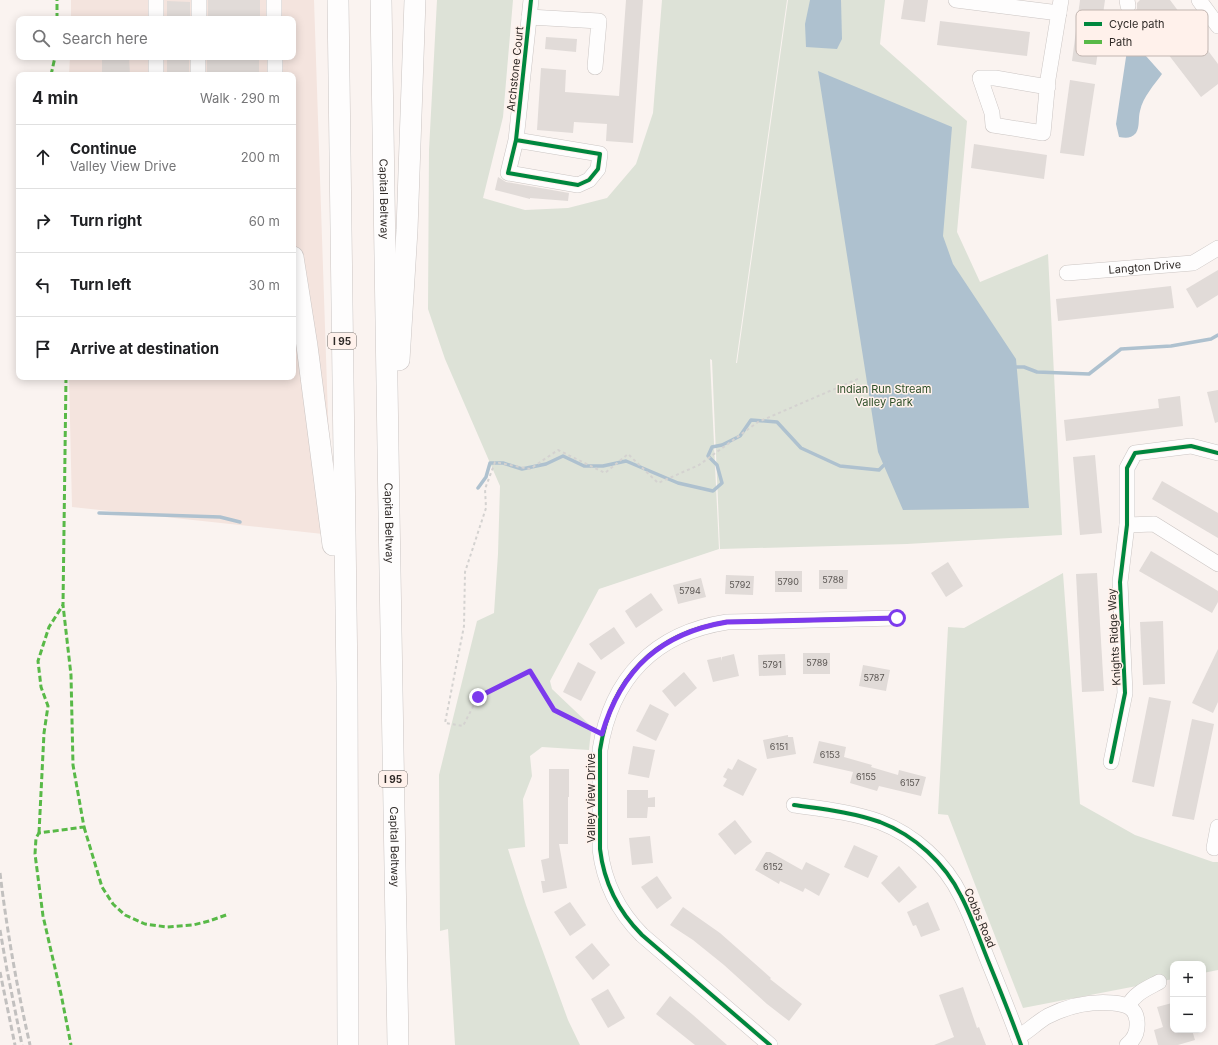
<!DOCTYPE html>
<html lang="en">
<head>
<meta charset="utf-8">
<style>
  body { margin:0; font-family:Inter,sans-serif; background:#f6f6f6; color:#202124 }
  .controls { position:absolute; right:12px; bottom:12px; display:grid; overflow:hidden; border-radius:8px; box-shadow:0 2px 10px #0003 }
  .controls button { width:36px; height:36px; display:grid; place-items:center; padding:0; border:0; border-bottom:1px solid #e0e0e0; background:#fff; color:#202124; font:20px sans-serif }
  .stop { position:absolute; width:12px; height:12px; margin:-9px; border:3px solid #7c3aed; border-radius:50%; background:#fff }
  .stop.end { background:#7c3aed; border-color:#fff; box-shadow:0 1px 4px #0008 }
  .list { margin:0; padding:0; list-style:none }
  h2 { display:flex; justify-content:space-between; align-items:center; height:52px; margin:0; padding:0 16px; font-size:17px }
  h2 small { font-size:13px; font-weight:400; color:#757577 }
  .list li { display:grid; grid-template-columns:26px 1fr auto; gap:12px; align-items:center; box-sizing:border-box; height:64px; padding:0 16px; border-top:1px solid #e0e0e0 }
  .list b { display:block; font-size:15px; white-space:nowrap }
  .list p { margin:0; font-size:13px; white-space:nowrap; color:#757577 }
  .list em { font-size:13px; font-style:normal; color:#757577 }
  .icon { flex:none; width:22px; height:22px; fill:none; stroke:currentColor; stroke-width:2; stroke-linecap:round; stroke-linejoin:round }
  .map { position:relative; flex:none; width:1218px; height:1045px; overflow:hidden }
  .search { position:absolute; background:#fff; box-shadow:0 2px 10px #0003; left:16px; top:16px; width:280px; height:44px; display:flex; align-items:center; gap:10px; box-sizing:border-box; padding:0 14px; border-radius:8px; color:#757577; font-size:15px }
  .panel { position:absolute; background:#fff; box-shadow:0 2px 10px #0003; left:16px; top:72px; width:280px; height:308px; border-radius:8px }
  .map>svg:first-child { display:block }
</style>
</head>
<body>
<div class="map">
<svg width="1218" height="1045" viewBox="0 0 1218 1045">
  <rect width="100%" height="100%" fill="#faf3f0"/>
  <polygon fill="#f4e4de" points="71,0 314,0 332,535 72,507 69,377 293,377 293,75 69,75 70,57 293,57 293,19 71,19"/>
  <g fill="#dde2d7">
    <polygon points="437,0 513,0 503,117 483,198 525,210 568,208 607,198 636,164 653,113 662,0 787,0 736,363 737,363 788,0 885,0 880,44 967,121 957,232 980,282 1048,254 1062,535 907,544 720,549 712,360 710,359 719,549 599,589 550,681 552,689 592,727 590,740 589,750 542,747 530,756 532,776 523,799 525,847 508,849 526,905 568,1020 580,1045 455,1045 448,929 440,931 439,775 477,621 494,613 498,554 500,486 445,359 428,309 429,150"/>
    <polygon points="1063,573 1080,804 1135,835 1213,862 1218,862 1218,970 1203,973 1203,964 1173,964 1173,979 1023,1008 948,815 938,814 948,627 964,628"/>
  </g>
  <g fill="#aec1cf">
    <polygon points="810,0 841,0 842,39 837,49 806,47 805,24"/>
    <path d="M 1129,37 L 1162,74 C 1154,85 1143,97 1140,111 C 1138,118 1140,127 1136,133 C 1131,139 1125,138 1119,137 L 1116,124 Z"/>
    <polygon points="818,71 952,127 943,236 953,264 1016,359 1029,508 903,510 878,452"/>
  </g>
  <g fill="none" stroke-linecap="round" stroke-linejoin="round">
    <g stroke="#aec1cf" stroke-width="3.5">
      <polyline points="1013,367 1024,367 1037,372 1089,374 1121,349 1171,346 1211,339 1218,335"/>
      <polyline points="478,488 486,477 490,463 503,463 522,469 546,464 563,456 584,466 603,466 626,461 678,483 713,491 722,483 717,465 708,456 712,447 722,445 740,436 751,420 777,422 801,448 840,466 879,470 886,463"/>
      <polyline points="99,513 220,517 240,522"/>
    </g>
  </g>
  <g fill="#e1dbd8">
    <rect x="208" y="0" width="52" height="19"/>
    <polygon points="626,0 643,0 633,143 606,141 607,124 574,122 573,133 537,130 541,68 566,70 565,92 619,96"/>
    <polygon points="904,0 928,0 925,22 901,19"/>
    <polygon points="1080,0 1105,0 1096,65 1072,61"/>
    <polygon points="1140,0 1170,0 1218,64 1218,84 1201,97 1135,11 1137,9 1137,3"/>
    <polygon points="167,1 190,2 190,19 167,19"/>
    <polygon points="940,21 1030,32 1027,56 937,45"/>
    <polygon points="546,37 577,39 576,52 545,49"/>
    <polygon points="102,57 129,57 130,75 102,75"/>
    <rect x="167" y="57" width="22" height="18"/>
    <rect x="207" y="57" width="52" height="18"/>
    <polygon points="1070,80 1095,84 1084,156 1060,153"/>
    <polygon points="974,144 1047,155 1044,179 971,168"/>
    <polygon points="498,177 506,182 569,193 568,201 530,198 530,199 495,190"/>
    <polygon points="1218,270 1218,295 1197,308 1186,289"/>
    <polygon points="1171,286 1174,308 1058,321 1056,299"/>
    <polygon points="1218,390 1218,422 1215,423 1207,392"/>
    <polygon points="1180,396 1183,426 1066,441 1064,420 1159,408 1158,399"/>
    <polygon points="1095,455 1102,533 1080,535 1073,457"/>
    <polygon points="1162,481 1218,513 1218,538 1152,499"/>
    <polygon points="1151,551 1218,591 1218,602 1212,613 1139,571"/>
    <polygon points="948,562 963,586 946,597 931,573"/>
    <polygon points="819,570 848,570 847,589 819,589"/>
    <rect x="775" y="571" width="27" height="21"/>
    <polygon points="1097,573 1104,691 1082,692 1076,574"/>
    <polygon points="726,575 754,576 753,595 725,594"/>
    <polygon points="701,578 706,597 678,604 673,585"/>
    <polygon points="651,593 663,610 636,628 625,611"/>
    <polygon points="1163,621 1165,684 1143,685 1140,622"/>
    <polygon points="614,627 625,643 601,660 589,644"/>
    <polygon points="1218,649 1218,702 1213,713 1192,703"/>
    <rect x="803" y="653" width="27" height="21"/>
    <polygon points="734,654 739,676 713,682 707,660 721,657 722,661 722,657"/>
    <polygon points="785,654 786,675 759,676 758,655"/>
    <polygon points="578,662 596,672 581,701 563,692"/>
    <polygon points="863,665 890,670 886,691 859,686"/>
    <polygon points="684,672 697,688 675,707 662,691"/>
    <polygon points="1149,697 1171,701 1154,787 1132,782"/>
    <polygon points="650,704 669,714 656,741 636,731"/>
    <polygon points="1192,719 1214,724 1194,820 1172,816"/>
    <polygon points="788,735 788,737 793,737 796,754 767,759 763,740"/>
    <polygon points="819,741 846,747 844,757 872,765 871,767 898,775 899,770 926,777 921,796 879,786 877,791 850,783 853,772 813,763"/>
    <polygon points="633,746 655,750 649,778 628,774"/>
    <polygon points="738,759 757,769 743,796 723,786 727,779 723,777 728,768 732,770"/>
    <polygon points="549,769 569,769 569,797 568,797 568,844 559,844 567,888 543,893 541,881 545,881 541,860 549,858"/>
    <polygon points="627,790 648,790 648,798 655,797 655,807 648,807 647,818 627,818"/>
    <polygon points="735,820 752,842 735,855 718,834"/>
    <polygon points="650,836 653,863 632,865 629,838"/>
    <polygon points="854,845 878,856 868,878 844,867"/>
    <polygon points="766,852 770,852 802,870 806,862 830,874 819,896 805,888 803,892 780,881 779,884 755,870"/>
    <polygon points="899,866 917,887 899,903 881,883"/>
    <polygon points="657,876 672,898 657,909 641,887"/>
    <polygon points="570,902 586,925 570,936 554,912"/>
    <polygon points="928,902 940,930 921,937 916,925 913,926 907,912"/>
    <polygon points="683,907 720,933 771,978 770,979 802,1004 789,1021 767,1004 724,965 693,940 670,925"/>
    <polygon points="592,943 610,965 593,980 575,957"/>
    <polygon points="963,987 977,1028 979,1027 986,1045 934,1045 954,1037 939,995"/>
    <polygon points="608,989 625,1018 608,1028 591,999"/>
    <polygon points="670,996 693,1015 727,1045 695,1045 656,1014"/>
    <polygon points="1172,1003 1173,1008 1173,1030 1192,1030 1195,1040 1178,1045 1158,1045 1154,1030 1163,1027 1157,1007"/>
  </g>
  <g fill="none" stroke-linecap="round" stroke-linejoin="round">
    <g stroke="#cbc5c3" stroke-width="16">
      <g id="minor">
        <polyline points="274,0 274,19"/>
        <polyline points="956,0 1059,13"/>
        <polyline points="1127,0 1128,6"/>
        <polyline points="1199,0 1218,26"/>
        <polyline points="529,17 599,21 595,67"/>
        <polyline points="156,19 156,0"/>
        <polyline points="199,19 199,0"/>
        <polyline points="275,57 275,75"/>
        <polyline points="156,75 156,57"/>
        <polyline points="198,75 198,57"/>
        <polyline points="1048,87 995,78 980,78 992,113 993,125 1043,133 1048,79 1061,0"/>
        <polyline points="516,140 600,154 598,169 589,180 578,185 508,173 516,140 531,0"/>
        <path id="s1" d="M 1067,273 L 1193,263 L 1218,248"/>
        <polyline points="1127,525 1154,524 1218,564"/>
        <polyline points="1111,762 1125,693 1120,582 1127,525 1127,468 1135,453 1191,446 1218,453"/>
        <path d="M 794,805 C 822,809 852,812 880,822 C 914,835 945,863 961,896 C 972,917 980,941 989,963 C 1000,990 1011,1017 1021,1045"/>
        <polyline points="1214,848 1218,827"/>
        <path d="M 1128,1006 C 1135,993 1146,989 1159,982"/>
        <path d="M 1018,1037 C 1029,1031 1037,1022 1048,1016 C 1068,1006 1090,1001 1113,1003 C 1125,1004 1136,1007 1137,1021 C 1138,1031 1135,1039 1127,1045"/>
        <path d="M 770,1045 L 642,935 C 618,911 604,883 600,849 L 600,750 C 611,678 655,633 727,622 L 897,618"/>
      </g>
    </g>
    <g stroke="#cbc5c3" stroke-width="22">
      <g id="highway">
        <polyline points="338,0 347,683 348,1045"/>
        <path id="s2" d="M 381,0 L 389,512 L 398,1045"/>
        <polyline points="293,257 307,346 333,545"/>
        <polyline points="399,360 407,230 415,0"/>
      </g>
    </g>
    <polyline stroke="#d4d2d0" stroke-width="2" stroke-dasharray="3 3" stroke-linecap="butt" points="592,728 554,710 530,671 478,697 463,726 445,723 464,626 465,572 486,508 485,489 495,462 530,469 558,450 605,473 628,454 658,483 699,465 758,422 860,378"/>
    <use href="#minor" stroke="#fefdfd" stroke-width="15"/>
    <use href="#highway" stroke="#fefdfd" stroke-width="21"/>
    <g stroke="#c2c0bf" stroke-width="3" stroke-dasharray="6 3" stroke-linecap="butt">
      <path d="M 0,873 C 7,931 17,988 30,1045"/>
      <polyline points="0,930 7,970 22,1045"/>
      <polyline points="0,972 15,1045"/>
    </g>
    <g stroke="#58b947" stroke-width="3" stroke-dasharray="6 3" stroke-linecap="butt">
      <polyline points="57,19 57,0"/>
      <polyline points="51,75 55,57"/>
      <polyline points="66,377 63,605 71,675 73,765 84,827 39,833 36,838 35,854 43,916 61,994 71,1045"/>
      <polyline points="84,827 102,887 113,904 125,915 145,924 167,927 193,925 209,921 229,914"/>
      <polyline points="39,833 44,733 48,706 41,687 38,661 49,627 63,605"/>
    </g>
    <g stroke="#fff1eb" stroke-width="6">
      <g id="cycleway">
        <polyline points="516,140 600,154 598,169 589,180 578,185 508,173 516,140 531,0"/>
        <polyline points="1111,762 1125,693 1120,582 1127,525 1127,468 1135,453 1191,446 1218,453"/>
        <path d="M 794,805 C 822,809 852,812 880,822 C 914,835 945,863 961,896 C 972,917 980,941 989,963 C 1000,990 1011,1017 1021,1045"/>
        <path d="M 770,1045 L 642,935 C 618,911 604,883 600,849 L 600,750 C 611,678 655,633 727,622 L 897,618"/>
      </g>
    </g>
    <use href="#cycleway" stroke="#00873e" stroke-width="4"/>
  </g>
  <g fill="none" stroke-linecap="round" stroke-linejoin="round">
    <path stroke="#7c3aed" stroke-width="5" d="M 478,697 L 530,671 L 554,710 L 602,734 C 621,669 661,633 727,622 L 897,618"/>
  </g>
  <g text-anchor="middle" stroke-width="3" stroke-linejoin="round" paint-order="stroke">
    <g font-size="9" fill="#5c5754">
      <text x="833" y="583">5788</text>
      <text x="788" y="585">5790</text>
      <text x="740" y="588">5792</text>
      <text x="690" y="594">5794</text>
      <text x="817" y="666">5789</text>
      <text x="772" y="668">5791</text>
      <text x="874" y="681">5787</text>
      <text x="779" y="750">6151</text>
      <text x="830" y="758">6153</text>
      <text x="866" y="780">6155</text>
      <text x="910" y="786">6157</text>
      <text x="773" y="870">6152</text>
    </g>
    <g fill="#fff1eb" stroke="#6d6662" stroke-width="1">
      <rect x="328" y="333" width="28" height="16" rx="3"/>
      <rect x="379" y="771" width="28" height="16" rx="3"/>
    </g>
    <g font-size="10" font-weight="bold" fill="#2f2a27">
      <text x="342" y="345">I 95</text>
      <text x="393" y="783">I 95</text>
    </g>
    <g font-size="11" fill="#2f2a27" stroke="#fff1eb">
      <text transform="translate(515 69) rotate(-84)" y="4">Archstone Court</text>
      <text dy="4" stroke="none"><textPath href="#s2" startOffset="199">Capital Beltway</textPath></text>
      <text dy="4" stroke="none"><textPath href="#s1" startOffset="78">Langton Drive</textPath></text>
      <text dy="4" stroke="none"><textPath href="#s2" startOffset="523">Capital Beltway</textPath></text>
      <text transform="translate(1114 637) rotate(-93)" y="4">Knights Ridge Way</text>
      <text transform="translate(591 798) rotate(-90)" y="4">Valley View Drive</text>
      <text dy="4" stroke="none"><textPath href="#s2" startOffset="847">Capital Beltway</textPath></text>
      <text transform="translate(980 918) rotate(67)" y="4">Cobbs Road</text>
    </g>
    <g font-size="11" fill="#2d4e27" stroke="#fff1eb">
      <text x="884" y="393">Indian Run Stream<tspan x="884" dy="13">Valley Park</tspan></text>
    </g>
  </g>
  <rect x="1076" y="10" width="132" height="46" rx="6" fill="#fff1eb" stroke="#c1b5b0" stroke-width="1"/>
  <rect x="1084" y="22" width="18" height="4" fill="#00873e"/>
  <rect x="1084" y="40" width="18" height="4" fill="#58b947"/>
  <g font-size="11" fill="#2f2a27">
    <text x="1109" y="28">Cycle path</text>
    <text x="1109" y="46">Path</text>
  </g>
</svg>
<div class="controls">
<button>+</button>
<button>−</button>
</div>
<div class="stop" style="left:897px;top:618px"></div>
<div class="stop end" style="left:478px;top:697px"></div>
<div class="search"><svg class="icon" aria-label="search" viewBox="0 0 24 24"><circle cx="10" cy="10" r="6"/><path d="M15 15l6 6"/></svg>Search here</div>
<section class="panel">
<h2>4 min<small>Walk · 290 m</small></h2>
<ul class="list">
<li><svg class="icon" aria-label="ahead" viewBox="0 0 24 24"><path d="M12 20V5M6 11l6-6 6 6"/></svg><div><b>Continue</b><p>Valley View Drive</p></div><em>200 m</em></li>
<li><svg class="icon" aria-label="right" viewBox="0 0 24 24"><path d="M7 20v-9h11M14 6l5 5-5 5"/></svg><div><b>Turn right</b></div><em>60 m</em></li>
<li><svg class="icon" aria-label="left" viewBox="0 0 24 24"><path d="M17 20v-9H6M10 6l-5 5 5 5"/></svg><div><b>Turn left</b></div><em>30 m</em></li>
<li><svg class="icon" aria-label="arrive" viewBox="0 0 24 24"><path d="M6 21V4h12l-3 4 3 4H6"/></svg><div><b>Arrive at destination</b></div></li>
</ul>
</section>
</div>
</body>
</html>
